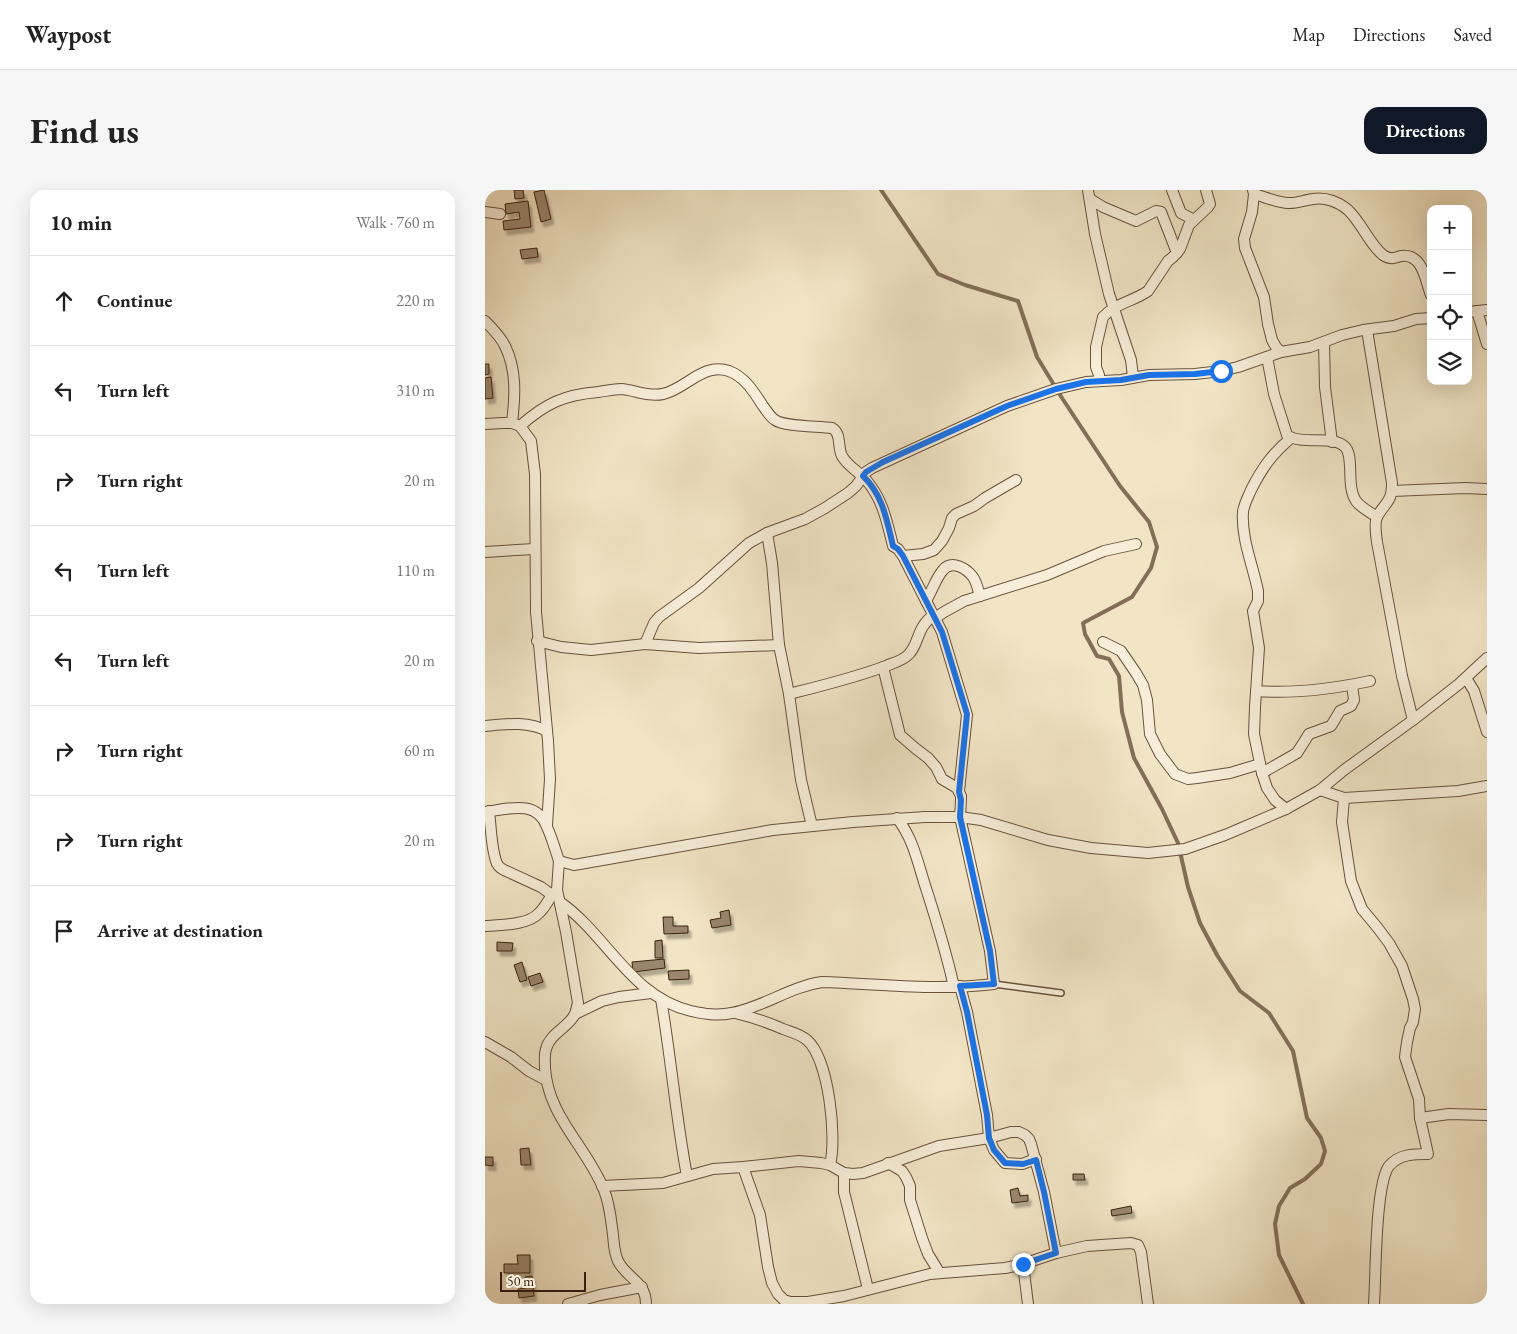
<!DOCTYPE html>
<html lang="en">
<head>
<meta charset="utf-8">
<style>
  body { margin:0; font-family:"EB Garamond",serif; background:#f6f6f6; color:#222 }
  .controls { position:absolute; right:15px; top:15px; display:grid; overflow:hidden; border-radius:10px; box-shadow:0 5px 20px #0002 }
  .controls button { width:45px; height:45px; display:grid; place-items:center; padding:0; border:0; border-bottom:1px solid #e0e0e0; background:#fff; color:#222; font:25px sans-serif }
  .scale { position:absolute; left:15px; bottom:12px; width:86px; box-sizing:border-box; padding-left:5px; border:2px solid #3a200f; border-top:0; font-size:14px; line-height:18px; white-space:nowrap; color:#3a200f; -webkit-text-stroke:4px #f7eeda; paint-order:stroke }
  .stop { position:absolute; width:15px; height:15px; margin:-11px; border:4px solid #1a73e8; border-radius:50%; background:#fff }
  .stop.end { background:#1a73e8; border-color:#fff; box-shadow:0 1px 5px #0008 }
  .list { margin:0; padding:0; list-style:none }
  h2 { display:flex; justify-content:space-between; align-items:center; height:65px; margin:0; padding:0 20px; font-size:21px }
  h2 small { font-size:16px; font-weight:400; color:#767676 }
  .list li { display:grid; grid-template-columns:32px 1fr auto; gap:15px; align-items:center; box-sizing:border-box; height:90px; padding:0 20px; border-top:1px solid #e0e0e0 }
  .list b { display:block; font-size:19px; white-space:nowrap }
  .list em { font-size:16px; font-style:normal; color:#767676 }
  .icon { flex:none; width:28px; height:28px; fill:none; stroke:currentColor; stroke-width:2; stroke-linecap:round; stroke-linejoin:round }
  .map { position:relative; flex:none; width:1002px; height:1114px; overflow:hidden; border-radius:15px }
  header { display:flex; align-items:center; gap:30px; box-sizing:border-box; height:70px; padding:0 25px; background:#fff; border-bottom:1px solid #e0e0e0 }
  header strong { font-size:24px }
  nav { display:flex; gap:28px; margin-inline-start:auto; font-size:18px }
  .intro { display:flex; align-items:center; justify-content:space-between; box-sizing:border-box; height:120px; padding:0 30px }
  h1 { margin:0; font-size:35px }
  .button { padding:12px 22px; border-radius:15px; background:#111827; color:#fff; font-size:18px; font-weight:700 }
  main { display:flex; gap:30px; padding:0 30px }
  aside { flex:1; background:#fff; border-radius:15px; box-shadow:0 5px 20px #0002 }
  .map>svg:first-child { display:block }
</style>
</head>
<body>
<header>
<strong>Waypost</strong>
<nav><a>Map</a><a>Directions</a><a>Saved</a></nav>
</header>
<div class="intro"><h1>Find us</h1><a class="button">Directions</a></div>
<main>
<aside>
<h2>10 min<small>Walk · 760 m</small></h2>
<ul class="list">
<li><svg class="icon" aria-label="ahead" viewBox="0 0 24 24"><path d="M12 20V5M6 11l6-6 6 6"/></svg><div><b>Continue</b></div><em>220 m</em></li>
<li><svg class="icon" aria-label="left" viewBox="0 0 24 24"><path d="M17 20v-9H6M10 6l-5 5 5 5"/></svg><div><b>Turn left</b></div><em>310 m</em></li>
<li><svg class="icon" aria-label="right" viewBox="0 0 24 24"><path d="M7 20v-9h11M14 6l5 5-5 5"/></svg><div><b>Turn right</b></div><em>20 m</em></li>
<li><svg class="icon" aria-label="left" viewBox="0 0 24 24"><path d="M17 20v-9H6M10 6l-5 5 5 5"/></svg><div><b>Turn left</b></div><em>110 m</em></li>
<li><svg class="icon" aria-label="left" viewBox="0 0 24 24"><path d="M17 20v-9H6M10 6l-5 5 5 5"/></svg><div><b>Turn left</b></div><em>20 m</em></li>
<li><svg class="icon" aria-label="right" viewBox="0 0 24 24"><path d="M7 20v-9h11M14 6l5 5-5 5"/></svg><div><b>Turn right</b></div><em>60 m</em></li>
<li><svg class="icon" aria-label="right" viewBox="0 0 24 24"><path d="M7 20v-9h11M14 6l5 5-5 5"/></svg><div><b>Turn right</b></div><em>20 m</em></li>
<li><svg class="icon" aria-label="arrive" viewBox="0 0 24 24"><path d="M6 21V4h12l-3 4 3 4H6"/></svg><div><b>Arrive at destination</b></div></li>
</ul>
</aside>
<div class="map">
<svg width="1002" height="1114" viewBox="0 0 1002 1114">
  <defs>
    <filter id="shadow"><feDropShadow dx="3" dy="5" stdDeviation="1" flood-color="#0004"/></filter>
  </defs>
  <rect width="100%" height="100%" fill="#f2e5c6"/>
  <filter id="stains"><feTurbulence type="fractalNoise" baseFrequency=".004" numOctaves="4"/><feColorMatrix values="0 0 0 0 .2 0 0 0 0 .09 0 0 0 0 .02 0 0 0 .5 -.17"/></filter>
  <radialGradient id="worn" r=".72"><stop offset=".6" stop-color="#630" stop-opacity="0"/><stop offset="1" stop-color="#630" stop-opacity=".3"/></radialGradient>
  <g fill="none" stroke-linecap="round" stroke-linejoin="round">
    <polyline stroke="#836e58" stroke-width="4" points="396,0 453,84 480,95 533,111 552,167 577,208 635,296 664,332 672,357 666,378 647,407 598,433 600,444 612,466 624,469 634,486 637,522 649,568 677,619 693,653 703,697 715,733 732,765 755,801 784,823 808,861 822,928 836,948 840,961 836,974 820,989 805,998 794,1016 790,1034 794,1065 818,1114"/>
  </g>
  <g fill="#9a866e" stroke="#3a200f" filter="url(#shadow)">
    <polygon points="29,0 38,0 39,8 30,9"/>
    <polygon points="59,0 66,29 56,32 49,2"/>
    <polygon points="43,11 46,37 19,40 18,31 35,29 34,22 21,24 20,14"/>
    <polygon points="52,58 53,67 37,69 35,60"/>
    <polygon points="0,174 4,174 4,184 0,185"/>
    <polygon points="6,187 8,208 0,209 0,188"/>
    <polygon points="244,720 246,735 227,738 225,730 236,728 235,722"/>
    <polygon points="178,727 188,727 188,736 203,736 203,743 179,744"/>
    <polygon points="177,750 178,768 170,768 170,751"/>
    <polygon points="12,752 28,753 27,761 12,761"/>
    <polygon points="179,769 180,778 148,782 147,772"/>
    <polygon points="37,772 42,790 35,792 29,775"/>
    <polygon points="204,780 204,789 184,790 183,781"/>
    <polygon points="55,783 58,792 46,796 43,787"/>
    <polygon points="44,958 46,975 36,975 35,959"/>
    <polygon points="0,967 8,967 8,976 0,975"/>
    <polygon points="588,984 599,984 600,990 588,990"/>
    <polygon points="533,998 535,1006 543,1005 543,1011 527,1013 525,1000"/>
    <polygon points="646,1016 647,1023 627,1026 626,1020"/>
    <polygon points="32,1065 45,1065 45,1083 19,1083 19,1074 33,1074"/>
    <polygon points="47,1086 49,1106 34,1108 33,1099 41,1098 40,1087"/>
  </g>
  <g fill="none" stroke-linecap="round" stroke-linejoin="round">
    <g stroke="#68513d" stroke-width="8">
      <polyline id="lane" points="509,794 576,803"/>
    </g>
    <g stroke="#68513d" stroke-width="12">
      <g id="street">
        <polyline points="603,0 610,44 624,104 646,170 648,187"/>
        <polyline points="687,0 696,23 709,30"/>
        <polyline points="768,0 769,4 767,22 759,49 760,58 779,107 783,134 787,150 791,157 796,162"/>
        <path d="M 769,4 C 780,7 791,12 802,13 C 811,14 819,10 828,9 C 841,7 854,12 863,20 C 877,33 884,54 898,65 C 905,70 910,68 916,66 C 938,63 940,90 946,105"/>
        <polyline points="605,9 618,17 651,31 671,21 676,22 692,63"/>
        <polyline points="0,22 15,24"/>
        <polyline points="992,121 1002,154"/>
        <polyline points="983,122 1002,120"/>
        <path d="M 0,131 C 7,138 16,147 20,156 C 32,180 30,207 27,233"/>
        <path d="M 882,140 L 907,293 C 907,313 900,312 892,327 C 889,334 891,344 892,352 L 917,486 L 928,530"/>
        <polyline points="839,152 840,197 847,252"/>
        <path d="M 782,167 L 789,204 L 802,245 C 817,256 850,244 861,258 C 869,269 861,296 871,311 C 876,318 885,322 892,327"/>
        <path d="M 612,191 L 614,189 L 614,185 L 611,177 L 611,157 L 618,127 C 631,113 649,111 663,101 L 683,71 L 688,67 L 695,59 L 704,35 L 723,17 L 725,14 L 721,0"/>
        <polyline points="0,234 18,233 27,233 35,236 46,251 50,284 51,422 63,551 65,589 62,635"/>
        <path d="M 35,236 C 61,213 79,205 113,202 C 121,201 129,199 136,199 C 150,200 163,207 178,204 C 201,199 218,172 244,181 C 260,187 269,202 278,216 C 282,221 285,227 290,230 C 300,237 333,236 347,238 C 357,244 352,256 357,266 C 364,278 374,281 382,291 C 398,310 402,332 408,356 L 413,359 L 418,366 L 457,442 L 482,525 L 474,601"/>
        <polyline points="907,301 980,298 1002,299"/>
        <polyline points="282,343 287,373 294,455 304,504 316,590 327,636"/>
        <polyline points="0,362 49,359"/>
        <polyline points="418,366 438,364 449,360 457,351 464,338 467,328 471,324 489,316 500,308 531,290"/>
        <path d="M 441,411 C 447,401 451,388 458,380 C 467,369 482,379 488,387 C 492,393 493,400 495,406"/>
        <polyline points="450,428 459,422 479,411 562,385 619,361 651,354"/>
        <polyline points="52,451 76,457 106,460 160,454 214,458 294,455"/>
        <polyline points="618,452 636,461 651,483 658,495 662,510 665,544 675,564 690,584 703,589 712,588 745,583 775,574"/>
        <polyline points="160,454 169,433 174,427 214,398 264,353 282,343 320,329 340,318 363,303 371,296 381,282 387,278 522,216 571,199 601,192 636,190 664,185 710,184 736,181 753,177 796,162 825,157 857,145 878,140 909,136 931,129 946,128"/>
        <polyline points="981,488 989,501 1002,542"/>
        <path d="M 771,501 C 810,504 847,499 885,491"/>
        <path d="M 304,504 C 336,496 369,488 401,476 C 408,473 416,471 422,466 C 435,455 430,438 449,425"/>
        <path d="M 0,536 C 22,534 42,531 62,541"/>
        <polyline points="777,583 812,563 824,544 846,536 855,521 866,516 869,510 867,495"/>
        <polyline points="835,600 859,608 973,601 1002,596"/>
        <path d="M 859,608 L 857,632 L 866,691 L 877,719 L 892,737 L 904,753 L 917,776 L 928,809 L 930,819 L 928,832 L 925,838 L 922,852 L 920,867 L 934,909 L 935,928 L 943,964 C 929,964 914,964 904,976 C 890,995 891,1087 889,1114"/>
        <path d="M 801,619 L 790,610 L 782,598 L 777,583 L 769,544 L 770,517 L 774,458 L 768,421 L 773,411 L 773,401 C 768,376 756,348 758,322 C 759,314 763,307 766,300 C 777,278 787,264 806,248"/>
        <path d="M 4,621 C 6,637 6,656 11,671 C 12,675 15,678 19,680 L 56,697 L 67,705"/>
        <path d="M 0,622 C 23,619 52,609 62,637 C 67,648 70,659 74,671 L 89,675 L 288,640 L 368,632 L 440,627 L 475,627 L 496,630 L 563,650 L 606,658 L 663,663 L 700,659 L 740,645 L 801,619 L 835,600 L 859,580 L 928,530 L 974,494 L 1002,468"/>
        <path d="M 412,628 C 427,647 432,669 439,692 C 450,726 461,761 469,797"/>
        <path d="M 74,671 L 72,700 L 81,742 L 93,813 C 92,816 91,821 90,824 C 83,838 65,843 61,859 C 59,865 60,872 60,878 C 63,927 102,957 119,1000 C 125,1015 126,1030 128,1045 C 129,1054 129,1063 133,1071 C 142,1089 161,1091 161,1114"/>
        <path d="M 75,712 C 122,745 146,807 206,821 C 220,824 232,826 247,823 C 279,817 304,797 337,792 C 394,794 452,801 509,794 L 505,761 L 475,627 L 476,610 L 476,606 L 472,598 L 457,589 L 451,577 L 443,568 L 430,558 L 415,545 L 398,477"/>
        <path d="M 0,736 C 15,735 44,735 54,723 C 61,717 64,707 71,701"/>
        <polyline points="475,796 482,822 502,925 504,948 509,960 520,973 537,974 551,969"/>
        <path d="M 176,809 C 186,868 191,928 202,986"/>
        <path d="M 250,823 C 267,827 282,832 298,839 C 306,842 315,844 322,850 C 344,869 352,948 345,975"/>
        <polyline points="90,824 117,811 134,807 166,803"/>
        <polyline points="0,852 26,867 44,881 61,890"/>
        <polyline points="935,928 964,924 1002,925"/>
        <polyline points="403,973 417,981 421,987 425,996 425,1010 437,1048 443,1064 454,1082"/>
        <polyline points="258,977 275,1025 283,1077 287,1093 293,1104 299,1110 305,1112 323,1112 359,1106 445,1084 520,1078 535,1075 571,1063 602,1056 646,1053 653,1055 656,1062 663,1114"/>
        <polyline points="359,983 359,1002 383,1099"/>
        <polyline points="117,996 178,993 228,979 258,977 314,971 336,973 345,975 359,983 368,984 378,983 454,956 504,948 526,942 534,942 540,945 544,949 546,954 559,1002 571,1063"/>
        <polyline points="538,1074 543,1114"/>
        <polyline points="83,1114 115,1105 157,1097"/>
      </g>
    </g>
    <use href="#lane" stroke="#f7eeda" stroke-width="5"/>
    <use href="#street" stroke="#f7eeda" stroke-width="10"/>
  </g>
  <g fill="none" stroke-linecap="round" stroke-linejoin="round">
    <path stroke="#1a73e8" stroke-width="6" d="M 538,1074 L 571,1063 L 559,1002 L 551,970 L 538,974 L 520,973 L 509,960 L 504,948 L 502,925 L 482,822 L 475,796 L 509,794 L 505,761 L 475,627 L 476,610 L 474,602 L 482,524 L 457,442 L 418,366 L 413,359 L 408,356 C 402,331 398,305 378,286 L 381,282 L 398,272 L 522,216 L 571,199 L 601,192 L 636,190 L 664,185 L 710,184 L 736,181"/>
  </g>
  <rect width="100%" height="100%" filter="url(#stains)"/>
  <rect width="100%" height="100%" fill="url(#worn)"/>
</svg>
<div class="controls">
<button>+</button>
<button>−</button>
<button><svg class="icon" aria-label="locate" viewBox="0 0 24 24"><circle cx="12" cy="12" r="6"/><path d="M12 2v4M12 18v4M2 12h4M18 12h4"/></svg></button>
<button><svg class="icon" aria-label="layers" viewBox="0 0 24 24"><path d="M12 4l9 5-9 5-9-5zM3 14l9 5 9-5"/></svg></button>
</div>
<div class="scale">50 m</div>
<div class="stop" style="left:736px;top:181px"></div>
<div class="stop end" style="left:538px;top:1074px"></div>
</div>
</main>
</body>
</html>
